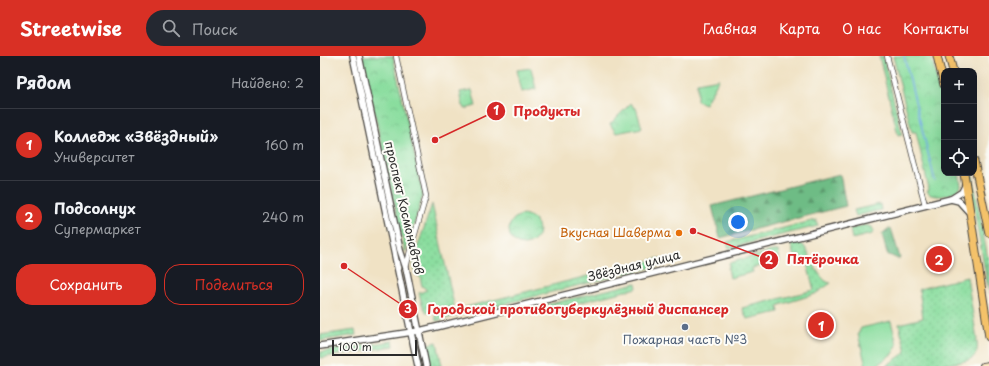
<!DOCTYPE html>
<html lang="ru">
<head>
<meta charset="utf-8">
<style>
  body { margin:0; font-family:"Playpen Sans",sans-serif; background:#242831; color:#f1f3f6 }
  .controls { position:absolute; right:12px; top:12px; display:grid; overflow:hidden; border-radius:8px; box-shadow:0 4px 16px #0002 }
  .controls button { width:36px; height:36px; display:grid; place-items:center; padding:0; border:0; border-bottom:1px solid #363941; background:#171b24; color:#f1f3f6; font:20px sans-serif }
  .scale { position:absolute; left:12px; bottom:10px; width:85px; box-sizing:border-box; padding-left:4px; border:2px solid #2b2b2b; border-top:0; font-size:11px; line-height:14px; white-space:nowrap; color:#2b2b2b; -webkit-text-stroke:3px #fdfcf7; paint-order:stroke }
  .you { position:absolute; left:418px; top:166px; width:14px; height:14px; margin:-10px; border:3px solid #fff; border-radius:50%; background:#1a73e8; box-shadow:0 0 0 6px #1a73e833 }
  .badge { display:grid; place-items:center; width:26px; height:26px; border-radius:50%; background:#d93025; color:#fff; font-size:13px; font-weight:700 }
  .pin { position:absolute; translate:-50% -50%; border:2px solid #fff; box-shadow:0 1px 4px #0006 }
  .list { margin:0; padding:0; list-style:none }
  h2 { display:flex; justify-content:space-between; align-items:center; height:52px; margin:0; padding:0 16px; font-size:17px }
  h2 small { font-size:13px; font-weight:400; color:#9ea1a6 }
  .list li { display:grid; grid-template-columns:26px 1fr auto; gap:12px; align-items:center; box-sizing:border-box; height:72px; padding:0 16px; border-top:1px solid #363941 }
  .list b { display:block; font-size:15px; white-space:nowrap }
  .list p { margin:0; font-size:13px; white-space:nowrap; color:#9ea1a6 }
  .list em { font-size:13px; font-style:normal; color:#9ea1a6 }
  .actions { display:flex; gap:8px; padding:12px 16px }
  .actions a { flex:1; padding:9px 0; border:1px solid #d93025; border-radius:16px; text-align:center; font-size:14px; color:#d93025 }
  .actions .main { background:#d93025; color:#fff }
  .icon { flex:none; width:22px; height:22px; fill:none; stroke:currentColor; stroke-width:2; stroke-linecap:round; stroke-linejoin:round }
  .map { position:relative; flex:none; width:669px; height:310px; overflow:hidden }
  header { display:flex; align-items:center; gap:24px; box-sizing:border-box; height:56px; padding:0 20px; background:#d93025; color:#fff }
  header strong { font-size:19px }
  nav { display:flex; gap:22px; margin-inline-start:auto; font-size:14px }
  .search { width:280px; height:36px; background:#242831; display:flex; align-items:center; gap:10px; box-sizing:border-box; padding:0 14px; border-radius:22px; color:#9ea1a6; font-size:15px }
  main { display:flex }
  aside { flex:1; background:#171b24 }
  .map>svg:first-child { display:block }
</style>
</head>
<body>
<header>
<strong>Streetwise</strong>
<div class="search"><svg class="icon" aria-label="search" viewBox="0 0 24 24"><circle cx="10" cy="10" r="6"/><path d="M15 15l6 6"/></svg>Поиск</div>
<nav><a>Главная</a><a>Карта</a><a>О нас</a><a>Контакты</a></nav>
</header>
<main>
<aside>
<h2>Рядом<small>Найдено: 2</small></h2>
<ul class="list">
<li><span class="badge">1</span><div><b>Колледж «Звёздный»</b><p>Университет</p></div><em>160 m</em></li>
<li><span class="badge">2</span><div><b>Подсолнух</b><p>Супермаркет</p></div><em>240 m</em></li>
</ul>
<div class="actions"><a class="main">Сохранить</a><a>Поделиться</a></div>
</aside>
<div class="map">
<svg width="669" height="310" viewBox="0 0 669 310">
  <defs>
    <pattern id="grass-dots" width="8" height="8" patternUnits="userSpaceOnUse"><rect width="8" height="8" fill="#89dd9e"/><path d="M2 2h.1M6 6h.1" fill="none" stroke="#76be88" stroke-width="1.8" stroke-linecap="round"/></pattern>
    <pattern id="forest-firs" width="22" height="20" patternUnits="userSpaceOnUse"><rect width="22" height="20" fill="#6ebc85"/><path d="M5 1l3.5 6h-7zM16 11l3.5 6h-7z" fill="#5b996d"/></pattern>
    <pattern id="park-crowns" width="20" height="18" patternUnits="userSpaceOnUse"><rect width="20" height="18" fill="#89dd9e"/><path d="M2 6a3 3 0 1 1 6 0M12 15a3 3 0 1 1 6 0" fill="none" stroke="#76be88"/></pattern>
  </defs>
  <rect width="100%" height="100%" fill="#fdfcf7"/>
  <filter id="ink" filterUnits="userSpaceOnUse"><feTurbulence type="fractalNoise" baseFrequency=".025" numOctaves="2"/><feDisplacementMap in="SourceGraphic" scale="8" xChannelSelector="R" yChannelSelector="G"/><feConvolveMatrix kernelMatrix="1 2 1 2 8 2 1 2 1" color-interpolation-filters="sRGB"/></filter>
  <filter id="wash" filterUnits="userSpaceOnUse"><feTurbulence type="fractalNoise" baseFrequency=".012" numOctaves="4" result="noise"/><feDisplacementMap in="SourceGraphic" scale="16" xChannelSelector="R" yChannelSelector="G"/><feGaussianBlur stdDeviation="0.9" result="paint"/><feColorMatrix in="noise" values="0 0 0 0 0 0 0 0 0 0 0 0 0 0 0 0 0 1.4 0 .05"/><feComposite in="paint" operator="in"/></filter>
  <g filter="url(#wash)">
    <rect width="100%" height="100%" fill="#f0e2c4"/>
    <g fill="url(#grass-dots)" stroke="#5a8464">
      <polygon points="559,0 563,0 582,78 578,79"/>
      <polygon points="648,117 652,117 669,209 669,238"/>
      <polygon points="112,148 134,249 134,251 107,257 102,248 99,237 107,234 102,230 100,221 96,218 94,211 94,202"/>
      <polygon points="560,148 561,154 536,160 534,154"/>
      <polygon points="496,164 498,170 409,192 407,186"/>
      <polygon points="545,169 552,171 554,176 552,178 532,183 530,173"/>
      <path d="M 472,187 L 479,187 L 484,190 C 491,200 499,226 511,227 L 495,238 L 460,249 L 458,251 L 459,256 L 427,263 L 422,252 L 494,234 L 486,204 L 481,204 L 480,200 L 474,201 L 471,189 Z"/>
      <polygon points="452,195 458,195 460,205 432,212 433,216 410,222 408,212 409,211 409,207"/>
      <polygon points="340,202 342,209 305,218 303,211"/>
      <polygon points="299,212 300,219 116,265 115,259"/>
      <path d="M 647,221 L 657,284 L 656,284 L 656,286 L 657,286 C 658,293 657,299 651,303 C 636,310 586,310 566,310 L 586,296 L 579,268 L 603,262 L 599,233 Z"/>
      <polygon points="316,227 317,232 222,256 221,250"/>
      <polygon points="35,274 36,279 0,285 0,279"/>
      <polygon points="73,285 74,290 0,302 0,296"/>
      <polygon points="117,286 122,310 109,310 105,289"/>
    </g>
    <g fill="url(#forest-firs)" stroke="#4c7458">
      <polygon points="520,118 526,150 400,182 392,150"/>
      <polygon points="569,172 571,173 572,175 580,202 578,203 567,198 562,178"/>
    </g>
    <g fill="url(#park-crowns)" stroke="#5a8464">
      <polygon points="42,0 73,0 103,139 86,195 84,195 84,191"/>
      <path d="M 573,0 L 611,0 L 624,53 L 624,117 L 639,117 L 641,130 C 637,139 616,143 609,138 L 607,135 L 609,134 L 596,76 L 592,76 Z"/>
      <polygon points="211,12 216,33 202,36 197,14"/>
      <polygon points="399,23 385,48 377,45 377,27"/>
      <polygon points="152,34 156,50 145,53 144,50 143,50 140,36"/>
      <polygon points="311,47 314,52 316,52 322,72 296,77 290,68"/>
      <circle cx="204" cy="174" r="15"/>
    </g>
    <polygon fill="#89dd9e" stroke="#5a8464" points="571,265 577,289 573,297 556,310 546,310 538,278 541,272"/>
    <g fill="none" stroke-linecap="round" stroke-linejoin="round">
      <polyline stroke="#73ade3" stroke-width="1.5" points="584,0 615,125"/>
    </g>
  </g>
  <g filter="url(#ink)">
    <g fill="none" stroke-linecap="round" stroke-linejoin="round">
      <g stroke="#494642" stroke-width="6">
        <g id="minor">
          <polyline points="76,0 106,140 90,195 86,212"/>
          <polyline points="567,0 605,149"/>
        </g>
      </g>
      <g stroke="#494642" stroke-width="8">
        <g id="tertiary">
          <polyline points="33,0 98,310"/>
          <polyline points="39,0 80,194 86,212 106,310"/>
          <polyline points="631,143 639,145 649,156"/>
          <polyline points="0,290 99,275 116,271 631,143 642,136 646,128"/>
        </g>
      </g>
      <g stroke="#494642" stroke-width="8">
        <polyline id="secondary" points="663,310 669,309"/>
      </g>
      <g stroke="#494642" stroke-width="9">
        <g id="primary">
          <polyline points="617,0 624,29"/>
          <polyline points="629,0 633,15"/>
          <polyline points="654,105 669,177"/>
          <polyline points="644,117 669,281"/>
        </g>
      </g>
      <use href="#minor" stroke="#fff" stroke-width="4.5"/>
      <use href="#tertiary" stroke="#fff" stroke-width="5.5"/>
      <use href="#secondary" stroke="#fbe7c3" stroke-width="6"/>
      <use href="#primary" stroke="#f4c26a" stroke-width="7"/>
    </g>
  </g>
  <circle fill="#e8710a" stroke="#fdfcf7" stroke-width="1.5" cx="359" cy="177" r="4"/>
  <circle fill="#5c6f8a" stroke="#fdfcf7" stroke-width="1.5" cx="365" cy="271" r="4"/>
  <g text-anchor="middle" stroke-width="4" stroke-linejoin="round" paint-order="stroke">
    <g font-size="12" fill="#2b2b2b" stroke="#fdfcf7">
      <text transform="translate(84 152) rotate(77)" y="4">проспект Космонавтов</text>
      <text transform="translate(314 210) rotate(-14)" y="4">Звёздная улица</text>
    </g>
    <g font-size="12" fill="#c56008" stroke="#fdfcf7" text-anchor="end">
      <text x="351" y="181">Вкусная Шаверма</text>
    </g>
    <g font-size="12" fill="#4e5e75" stroke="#fdfcf7">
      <text x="365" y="288">Пожарная часть №3</text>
    </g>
  </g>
  <path fill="none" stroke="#d62828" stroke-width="1.5" d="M115 84L176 55M373 175L449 204M24 210L88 253"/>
  <g fill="#d62828" stroke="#fdfcf7" stroke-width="1.5">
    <circle cx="115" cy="84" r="4"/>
    <circle cx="373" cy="175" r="4"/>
    <circle cx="24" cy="210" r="4"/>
    <circle cx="176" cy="55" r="10"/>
    <circle cx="449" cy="204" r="10"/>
    <circle cx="88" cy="253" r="10"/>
  </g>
  <g font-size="12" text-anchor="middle" font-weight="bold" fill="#fff">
    <text x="176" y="59">1</text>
    <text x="449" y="208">2</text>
    <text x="88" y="257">3</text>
  </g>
  <g font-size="13" text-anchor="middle" font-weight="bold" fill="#d62828" stroke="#fdfcf7" stroke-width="4" stroke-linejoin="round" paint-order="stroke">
    <text x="227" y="60">Продукты</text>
    <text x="503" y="208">Пятёрочка</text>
    <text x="258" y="258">Городской противотуберкулёзный диспансер</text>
  </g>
</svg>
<div class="controls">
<button>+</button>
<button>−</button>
<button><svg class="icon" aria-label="locate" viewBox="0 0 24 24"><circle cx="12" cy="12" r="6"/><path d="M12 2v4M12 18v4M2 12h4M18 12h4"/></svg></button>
</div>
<div class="scale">100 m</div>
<div class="you"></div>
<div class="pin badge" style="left:501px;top:269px">1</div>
<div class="pin badge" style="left:619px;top:203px">2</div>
</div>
</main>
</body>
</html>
